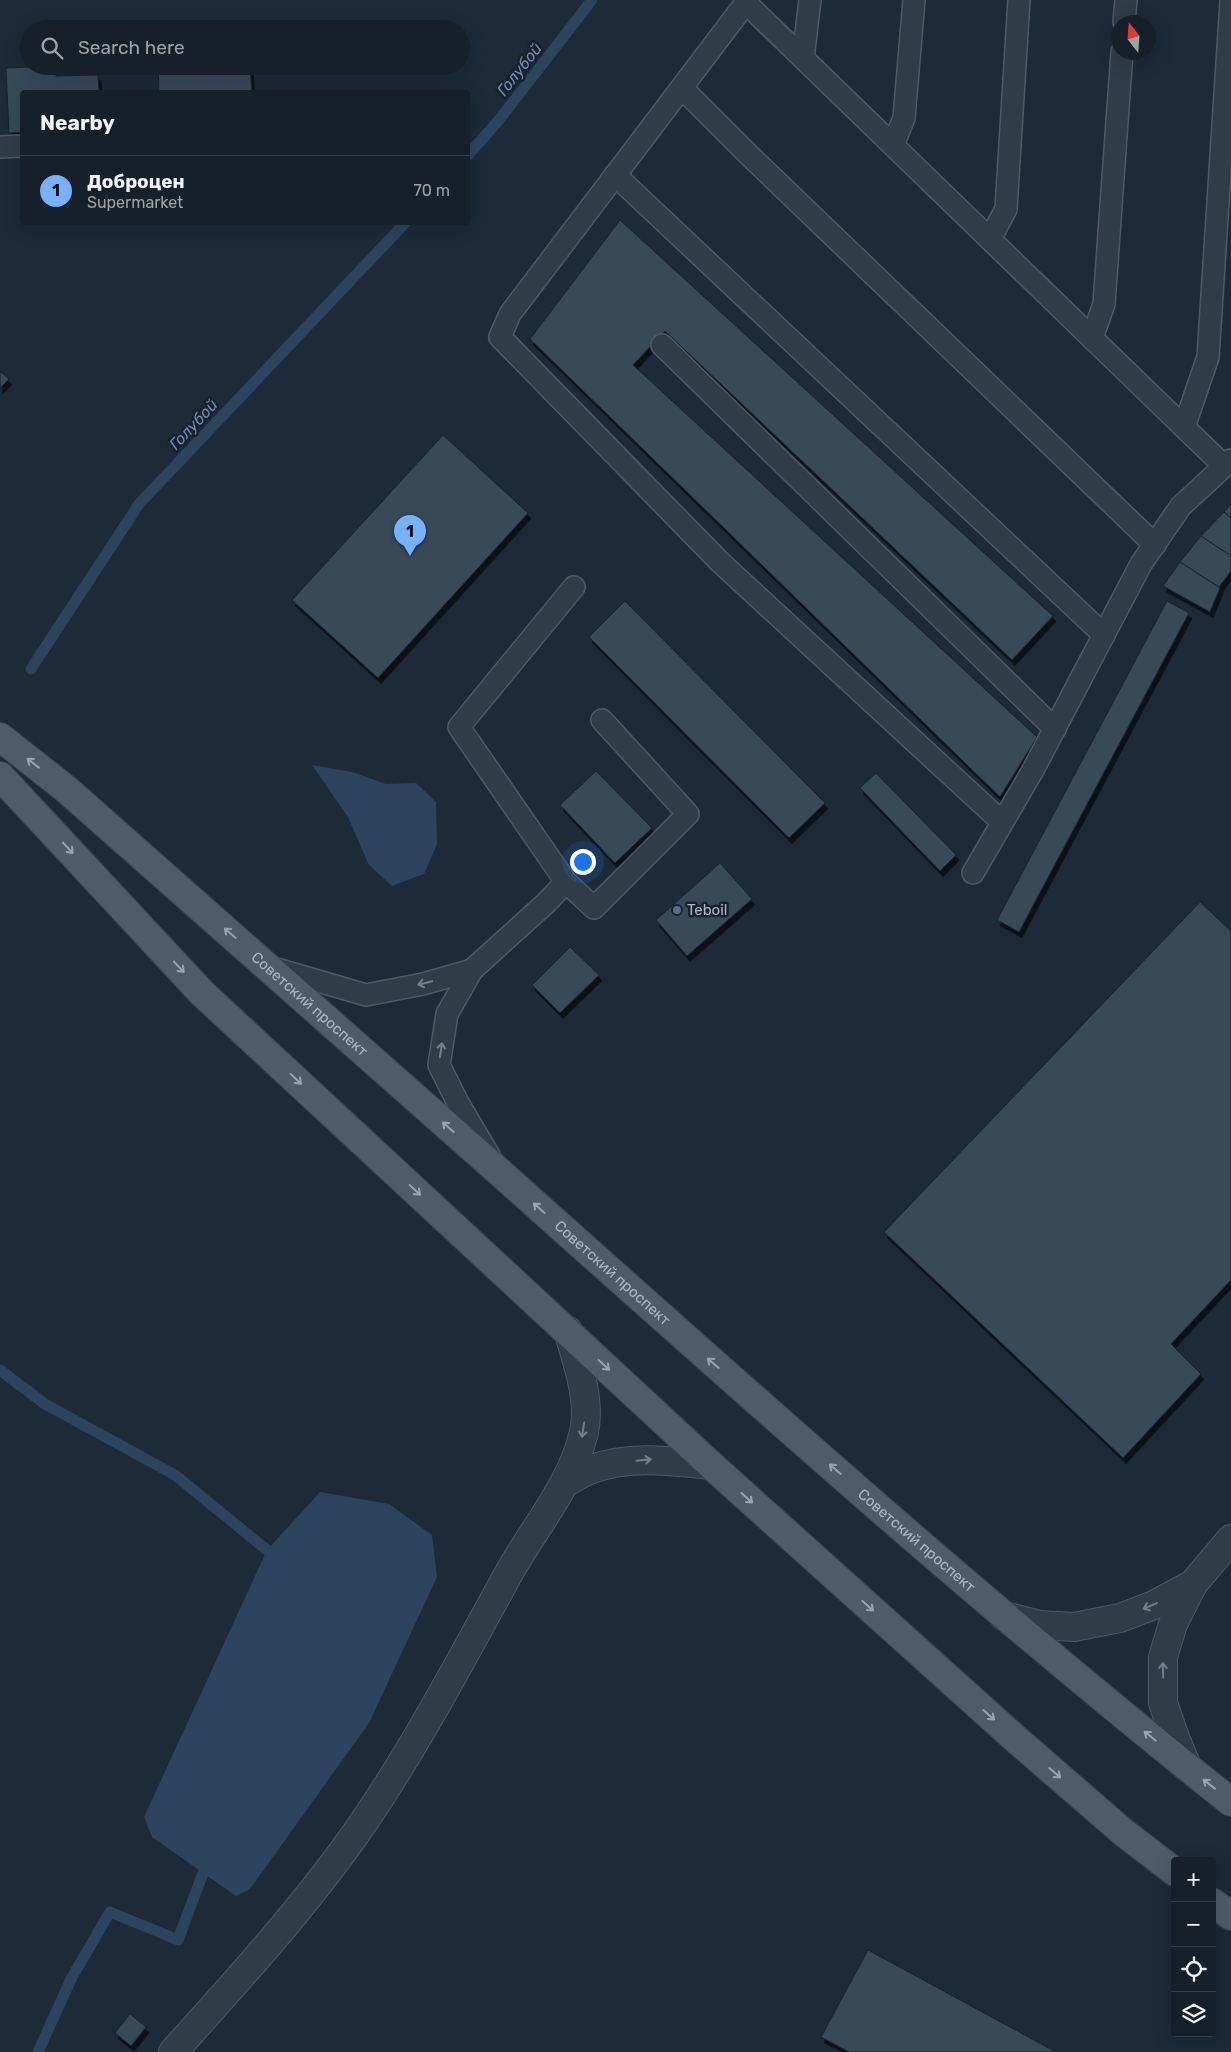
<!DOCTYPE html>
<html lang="en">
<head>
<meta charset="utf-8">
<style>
  body { margin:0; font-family:Rubik,sans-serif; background:#1f2832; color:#f1f3f6 }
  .controls { position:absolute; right:15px; bottom:15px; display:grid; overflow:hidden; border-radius:5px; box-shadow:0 5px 20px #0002 }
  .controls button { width:45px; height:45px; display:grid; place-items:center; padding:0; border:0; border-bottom:1px solid #353e47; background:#16202a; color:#f1f3f6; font:25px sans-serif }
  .compass { position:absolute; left:1111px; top:15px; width:45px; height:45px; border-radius:50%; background:#16202a; box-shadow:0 5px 20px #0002; rotate:343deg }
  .you { position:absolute; left:582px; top:861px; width:18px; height:18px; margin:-12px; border:4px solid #fff; border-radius:50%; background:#1a73e8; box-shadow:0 0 0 8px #1a73e833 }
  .badge { display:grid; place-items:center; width:32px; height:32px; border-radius:50%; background:#77b1ff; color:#111; font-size:16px; font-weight:700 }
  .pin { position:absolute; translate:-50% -41px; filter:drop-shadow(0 1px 2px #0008) }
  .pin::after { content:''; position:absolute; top:26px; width:18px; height:15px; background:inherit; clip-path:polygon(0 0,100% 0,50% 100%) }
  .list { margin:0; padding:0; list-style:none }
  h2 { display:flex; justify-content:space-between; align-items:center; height:65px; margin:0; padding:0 20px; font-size:21px }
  h2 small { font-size:16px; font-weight:400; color:#9ea3a8 }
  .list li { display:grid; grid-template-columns:32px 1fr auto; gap:15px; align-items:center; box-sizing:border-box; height:70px; padding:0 20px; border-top:1px solid #353e47 }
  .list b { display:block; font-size:19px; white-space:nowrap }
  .list p { margin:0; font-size:16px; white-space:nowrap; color:#9ea3a8 }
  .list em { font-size:16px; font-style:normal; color:#9ea3a8 }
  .icon { flex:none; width:28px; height:28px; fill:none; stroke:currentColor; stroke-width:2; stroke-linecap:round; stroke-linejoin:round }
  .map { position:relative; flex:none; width:1231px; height:2052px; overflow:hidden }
  .search { position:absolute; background:#16202a; box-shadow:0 5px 20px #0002; left:20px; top:20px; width:450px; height:55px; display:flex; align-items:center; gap:12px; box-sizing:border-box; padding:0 18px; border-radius:28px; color:#9ea3a8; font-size:19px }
  .panel { position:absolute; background:#16202a; box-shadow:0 5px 20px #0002; left:20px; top:90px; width:450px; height:135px; border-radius:5px }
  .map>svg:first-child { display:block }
</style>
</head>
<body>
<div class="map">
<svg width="1231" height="2052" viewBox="0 0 1231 2052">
  <defs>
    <filter id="shadow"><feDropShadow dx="3" dy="5.5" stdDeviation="0" flood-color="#0009"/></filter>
  </defs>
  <rect width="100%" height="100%" fill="#1d2a38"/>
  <g fill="#2d445f">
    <polygon points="312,765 352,772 386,784 416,783 436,802 437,844 424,874 392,886 369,865 348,817"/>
    <polygon points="320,1492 389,1504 432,1535 437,1577 369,1723 250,1889 236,1896 152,1837 144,1817 267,1550"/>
  </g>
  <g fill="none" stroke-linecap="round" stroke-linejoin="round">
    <g stroke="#2d445f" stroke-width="11">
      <polyline points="468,155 499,120 592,0"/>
      <polyline points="31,669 139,504 406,222"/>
      <polyline points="0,1370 45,1404 175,1475 267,1550"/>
      <polyline points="38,2052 72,1977 110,1912 178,1940 203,1873"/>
    </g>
  </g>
  <g fill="#394859" stroke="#19232f" filter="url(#shadow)">
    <polygon points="149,24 149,29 104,29 104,26"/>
    <polygon points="55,66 56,76 98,75 99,92 22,92 22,132 9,133 6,68"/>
    <polygon points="158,66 208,66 208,70 250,67 252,92 159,92"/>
    <polygon points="620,220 1053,616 1012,660 665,331 633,365 1037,737 1000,797 530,339"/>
    <polygon points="0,371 9,379 0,388"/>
    <polygon points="443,435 528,513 378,678 292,600"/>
    <polygon points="1231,504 1231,518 1224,512"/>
    <polygon points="1224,512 1231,518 1231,556 1201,536"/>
    <polygon points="1201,536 1231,556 1231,571 1219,587 1180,562"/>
    <polygon points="1180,562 1220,588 1210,612 1163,586"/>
    <polygon points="625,601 825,803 789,838 589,637"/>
    <polygon points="1167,601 1189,613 1019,932 997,920"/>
    <polygon points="596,771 652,828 615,863 560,805"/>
    <polygon points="876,773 956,855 940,871 860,788"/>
    <polygon points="720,863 752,899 687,956 656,920"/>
    <polygon points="1200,902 1231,931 1231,1280 1171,1344 1201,1374 1123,1458 884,1232"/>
    <polygon points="570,947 599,975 560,1013 532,985"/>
    <polygon points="868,1950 1056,2052 849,2052 821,2037"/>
    <polygon points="130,2014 146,2027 131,2046 115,2033"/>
  </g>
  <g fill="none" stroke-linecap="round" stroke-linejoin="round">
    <g stroke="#4f5967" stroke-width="24">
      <g id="service">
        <polyline points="748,0 510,314 500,337 720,562 1002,822"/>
        <polyline points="746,3 1224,466"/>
        <polyline points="1124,22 1126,0"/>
        <polyline points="803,58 810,0"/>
        <polyline points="682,88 750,156 1155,545"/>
        <polyline points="893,145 904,118 914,0"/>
        <polyline points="0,147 22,146"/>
        <polyline points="615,175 1104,635"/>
        <polyline points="990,239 1006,209 1019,0"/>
        <polyline points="1092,338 1104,304 1122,52"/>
        <polyline points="662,345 1055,729"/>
        <polyline points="1184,427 1208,357 1231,1"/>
        <polyline points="973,873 1033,770 1141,564 1181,506 1231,460"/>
        <polyline points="566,882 459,727 574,587"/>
        <polyline points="270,967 366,995 423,984 472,970"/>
        <polyline points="490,1157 457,1101 439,1065 447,1014 472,970 546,903 566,882 594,908 688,814 602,720"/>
      </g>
    </g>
    <g stroke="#4f5967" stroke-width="30">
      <g id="tertiary">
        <path d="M 565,1483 C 574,1478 583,1472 592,1469 C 631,1455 671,1461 711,1465"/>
        <polyline points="1004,1616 1040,1625 1074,1627 1120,1618 1154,1605 1193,1584"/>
        <polyline points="1187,1767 1174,1735 1163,1703 1163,1657 1173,1624 1193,1584 1231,1539"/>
        <path d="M 173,2052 C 236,1982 300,1912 354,1836 C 413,1752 461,1660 510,1571 C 536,1525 572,1484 584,1432 C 591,1400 577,1361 568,1331"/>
      </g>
    </g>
    <g stroke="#3b4552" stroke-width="30">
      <g id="primary">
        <path id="s1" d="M 0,737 L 66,789 C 209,916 353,1042 496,1169 C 737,1384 978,1601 1231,1802"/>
        <polyline points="0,776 202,993 711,1465 1018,1741 1123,1832 1175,1872"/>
        <polyline points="1212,1902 1231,1916"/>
      </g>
    </g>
    <use href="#service" stroke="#313c49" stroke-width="21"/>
    <use href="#tertiary" stroke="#313c49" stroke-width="28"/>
    <use href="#primary" stroke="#4e5b69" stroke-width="28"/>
  </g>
  <defs><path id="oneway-shaft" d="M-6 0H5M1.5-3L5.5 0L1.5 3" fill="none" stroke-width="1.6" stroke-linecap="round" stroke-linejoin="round" transform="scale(1.25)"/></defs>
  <g stroke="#98a4b3">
    <use href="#oneway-shaft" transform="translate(33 763) rotate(-142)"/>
    <use href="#oneway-shaft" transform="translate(68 848) rotate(47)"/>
    <use href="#oneway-shaft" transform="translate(230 933) rotate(-139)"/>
    <use href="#oneway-shaft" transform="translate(179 967) rotate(47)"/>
    <use href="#oneway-shaft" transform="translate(296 1079) rotate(43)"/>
    <use href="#oneway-shaft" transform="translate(448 1127) rotate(-138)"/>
    <use href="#oneway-shaft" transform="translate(415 1190) rotate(43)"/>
    <use href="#oneway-shaft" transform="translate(539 1208) rotate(-138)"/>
    <use href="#oneway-shaft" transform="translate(713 1363) rotate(-139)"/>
    <use href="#oneway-shaft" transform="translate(604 1365) rotate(43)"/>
    <use href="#oneway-shaft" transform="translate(835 1469) rotate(-139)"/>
    <use href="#oneway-shaft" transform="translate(747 1498) rotate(42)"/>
    <use href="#oneway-shaft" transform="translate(868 1606) rotate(42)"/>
    <use href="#oneway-shaft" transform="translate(989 1715) rotate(42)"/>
    <use href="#oneway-shaft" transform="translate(1150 1736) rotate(-141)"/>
    <use href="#oneway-shaft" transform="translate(1055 1773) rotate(41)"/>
    <use href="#oneway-shaft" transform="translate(1209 1784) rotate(-142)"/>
  </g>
  <g stroke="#747f8e">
    <use href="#oneway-shaft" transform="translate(425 983) rotate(166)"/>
    <use href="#oneway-shaft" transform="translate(441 1050) rotate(-81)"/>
    <use href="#oneway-shaft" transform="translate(583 1430) rotate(99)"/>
    <use href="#oneway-shaft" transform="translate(644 1460) rotate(-6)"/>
    <use href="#oneway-shaft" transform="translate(1150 1606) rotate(157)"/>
    <use href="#oneway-shaft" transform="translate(1163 1670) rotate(-91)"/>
  </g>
  <circle fill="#5c6f8a" stroke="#17212d" stroke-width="2" cx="677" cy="910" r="5"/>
  <g text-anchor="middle" stroke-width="5" stroke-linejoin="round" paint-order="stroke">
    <g font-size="15" fill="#abb6c6" stroke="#17212d" text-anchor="start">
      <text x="687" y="915">Teboil</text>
    </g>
    <g font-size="15" fill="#abb6c6" stroke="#17212d">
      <text dy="5" stroke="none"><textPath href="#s1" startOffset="409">Советский проспект</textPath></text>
      <text dy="5" stroke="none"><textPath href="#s1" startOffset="814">Советский проспект</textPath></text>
      <text dy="5" stroke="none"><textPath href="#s1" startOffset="1219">Советский проспект</textPath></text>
    </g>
    <g font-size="16" font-style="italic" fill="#6f8eb2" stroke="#17212d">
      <text transform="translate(519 69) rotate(-52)" y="6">Голубой</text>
      <text transform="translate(193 424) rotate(-47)" y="6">Голубой</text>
    </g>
  </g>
</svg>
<div class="controls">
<button>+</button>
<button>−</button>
<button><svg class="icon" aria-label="locate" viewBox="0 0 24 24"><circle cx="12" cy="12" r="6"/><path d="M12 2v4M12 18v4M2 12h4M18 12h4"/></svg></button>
<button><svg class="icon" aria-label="layers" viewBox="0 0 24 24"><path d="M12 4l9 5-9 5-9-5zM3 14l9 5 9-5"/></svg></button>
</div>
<svg class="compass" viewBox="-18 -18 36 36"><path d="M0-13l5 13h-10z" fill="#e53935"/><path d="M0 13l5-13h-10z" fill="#9ea3a8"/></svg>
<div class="you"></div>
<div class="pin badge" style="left:410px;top:556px">1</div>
<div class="search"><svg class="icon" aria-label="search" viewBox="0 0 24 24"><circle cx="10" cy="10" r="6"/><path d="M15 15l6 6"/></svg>Search here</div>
<section class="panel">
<h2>Nearby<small></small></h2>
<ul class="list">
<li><span class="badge">1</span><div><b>Доброцен</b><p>Supermarket</p></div><em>70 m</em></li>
</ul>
</section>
</div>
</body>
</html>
